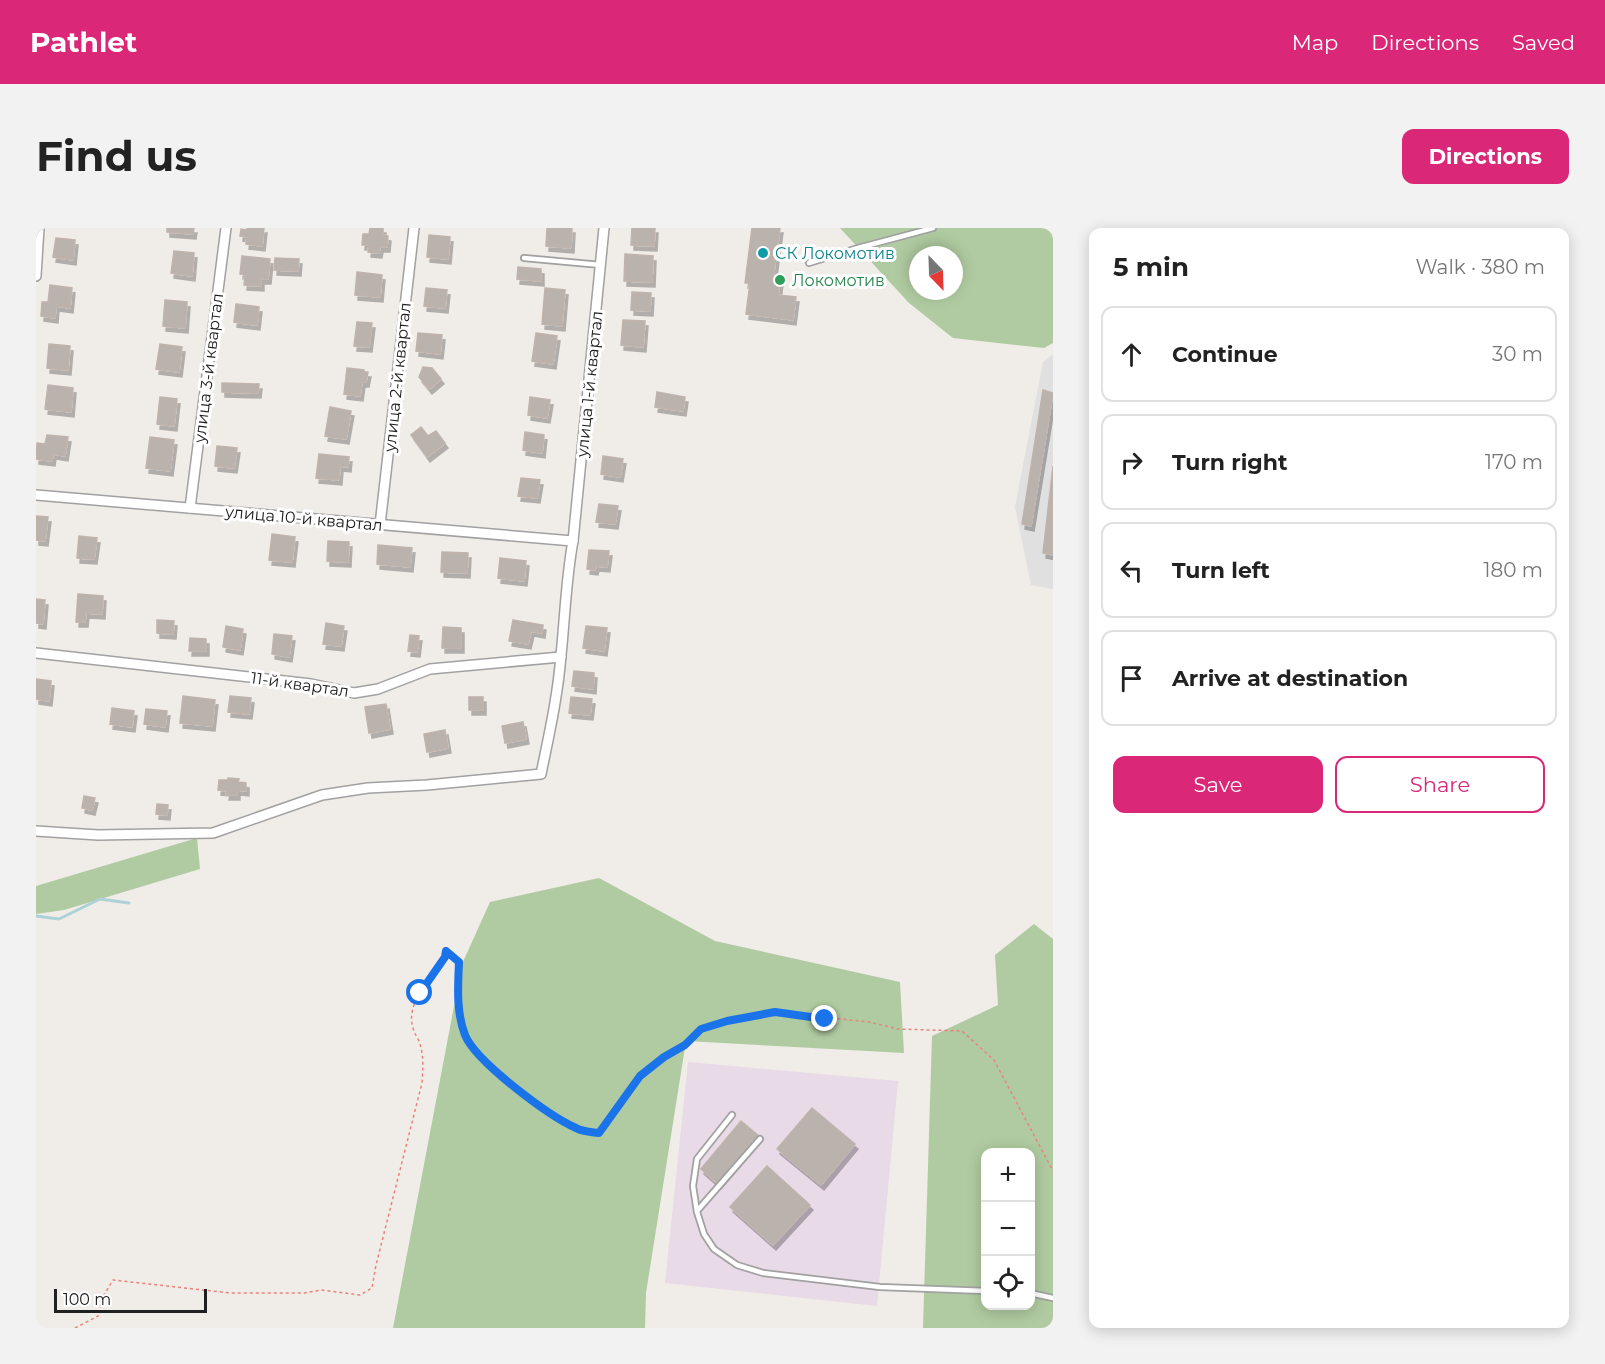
<!DOCTYPE html>
<html lang="en">
<head>
<meta charset="utf-8">
<style>
  body { margin:0; font-family:Montserrat,sans-serif; background:#f2f2f2; color:#222 }
  .controls { position:absolute; right:18px; bottom:18px; display:grid; overflow:hidden; border-radius:12px; box-shadow:0 3px 15px #0003 }
  .controls button { width:54px; height:54px; display:grid; place-items:center; padding:0; border:0; border-bottom:2px solid #e0e0e0; background:#fff; color:#222; font:30px sans-serif }
  .compass { position:absolute; left:873px; top:18px; width:54px; height:54px; border-radius:50%; background:#fff; box-shadow:0 3px 15px #0003; rotate:157deg }
  .scale { position:absolute; left:18px; bottom:15px; width:153px; box-sizing:border-box; padding-left:6px; border:3px solid #202020; border-top:0; font-size:16px; line-height:21px; white-space:nowrap; color:#202020; -webkit-text-stroke:4px #fff; paint-order:stroke }
  .stop { position:absolute; width:18px; height:18px; margin:-14px; border:4px solid #1a73e8; border-radius:50%; background:#fff }
  .stop.end { background:#1a73e8; border-color:#fff; box-shadow:0 2px 6px #0008 }
  .list { margin:0; padding:0; list-style:none }
  h2 { display:flex; justify-content:space-between; align-items:center; height:78px; margin:0; padding:0 24px; font-size:26px }
  h2 small { font-size:20px; font-weight:400; color:#767676 }
  .list li { display:grid; grid-template-columns:39px 1fr auto; gap:18px; align-items:center; box-sizing:border-box; height:96px; margin:0 12px 12px; padding:0 12px; border:2px solid #e0e0e0; border-radius:12px }
  .list b { display:block; font-size:22px; white-space:nowrap }
  .list em { font-size:20px; font-style:normal; color:#767676 }
  .actions { display:flex; gap:12px; padding:18px 24px }
  .actions a { flex:1; padding:14px 0; border:2px solid #db2777; border-radius:12px; text-align:center; font-size:21px; color:#db2777 }
  .actions .main { background:#db2777; color:#fff }
  .icon { flex:none; width:33px; height:33px; fill:none; stroke:currentColor; stroke-width:2; stroke-linecap:round; stroke-linejoin:round }
  .map { position:relative; flex:none; width:1017px; height:1100px; overflow:hidden; border-radius:12px }
  header { display:flex; align-items:center; gap:36px; box-sizing:border-box; height:84px; padding:0 30px; background:#db2777; color:#fff }
  header strong { font-size:28px }
  nav { display:flex; gap:33px; margin-inline-start:auto; font-size:21px }
  .intro { display:flex; align-items:center; justify-content:space-between; box-sizing:border-box; height:144px; padding:0 36px }
  h1 { margin:0; font-size:42px }
  .button { padding:15px 27px; border-radius:12px; background:#db2777; color:#fff; font-size:21px; font-weight:700 }
  main { display:flex; gap:36px; padding:0 36px }
  aside { flex:1; background:#fff; border-radius:12px; box-shadow:0 3px 15px #0003 }
  .map>svg:first-child { display:block }
</style>
</head>
<body>
<header>
<strong>Pathlet</strong>
<nav><a>Map</a><a>Directions</a><a>Saved</a></nav>
</header>
<div class="intro"><h1>Find us</h1><a class="button">Directions</a></div>
<main>
<div class="map">
<svg width="1017" height="1100" viewBox="0 0 1017 1100">
  <defs>
    <filter id="shadow"><feDropShadow dx="3" dy="5" stdDeviation="0" flood-color="#0004"/></filter>
  </defs>
  <rect width="100%" height="100%" fill="#f0ece8"/>
  <polygon fill="#e8dae6" points="652,834 862,853 841,1078 629,1055"/>
  <g fill="#b0cba1" fill-rule="evenodd">
    <path d="M 804,0 L 1017,0 L 1017,115 L 1008,120 L 917,110 L 873,75 ZM 882,27 L 918,27 L 918,63 L 882,63 Z"/>
    <polygon points="161,610 164,641 28,682 0,686 0,658"/>
    <polygon points="563,650 679,713 864,754 868,825 650,813 610,1065 609,1100 357,1100 426,736 454,674"/>
    <path d="M 998,696 L 1017,711 L 1017,1100 L 887,1100 L 896,808 L 962,777 L 959,727 ZM 950,924 L 994,924 L 994,1078 L 950,1078 Z"/>
  </g>
  <polygon fill="#e0e0e0" points="1017,126 1017,361 995,357 979,279 1007,134"/>
  <g fill="none" stroke-linecap="round" stroke-linejoin="round">
    <polyline stroke="#add1d8" stroke-width="3" points="0,688 23,691 64,671 93,675"/>
  </g>
  <g fill="#b9b2ad" stroke="#c0b3ab" stroke-width="1.5" filter="url(#shadow)">
    <polygon points="131,0 158,0 157,6 131,4"/>
    <polygon points="211,0 228,0 226,18 210,16 211,9 204,8 205,1 211,2"/>
    <polygon points="334,0 347,0 347,7 352,8 351,19 344,19 343,25 332,24 333,17 326,17 327,6 333,6"/>
    <polygon points="511,0 536,0 535,20 510,18"/>
    <polygon points="596,0 619,0 618,18 595,17"/>
    <polygon points="716,0 744,0 737,51 744,52 742,67 760,69 757,92 710,86 714,55 709,55"/>
    <polygon points="393,7 414,9 412,31 391,29"/>
    <polygon points="20,10 39,12 37,32 17,29"/>
    <polygon points="138,23 158,25 156,48 135,45"/>
    <polygon points="589,26 617,28 616,54 588,53"/>
    <polygon points="206,28 234,31 232,51 225,51 225,58 208,57 209,47 204,46"/>
    <polygon points="239,30 263,31 262,43 238,42"/>
    <polygon points="482,39 505,41 505,53 481,51"/>
    <polygon points="321,44 346,47 344,69 319,67"/>
    <polygon points="14,57 36,60 34,80 20,78 19,90 5,88 6,74 12,74"/>
    <polygon points="390,60 411,62 409,80 388,78"/>
    <polygon points="509,60 529,62 526,98 506,96"/>
    <polygon points="596,64 615,65 614,83 595,82"/>
    <polygon points="129,72 151,74 149,100 127,98"/>
    <polygon points="200,76 223,79 221,97 198,94"/>
    <polygon points="587,92 609,93 607,119 585,117"/>
    <polygon points="321,94 336,95 333,119 318,118"/>
    <polygon points="382,105 406,107 404,126 380,123"/>
    <polygon points="500,105 521,108 517,136 496,133"/>
    <polygon points="13,116 34,118 32,142 11,140"/>
    <polygon points="124,116 146,119 143,144 120,141"/>
    <polygon points="387,139 396,140 405,151 393,161 383,149"/>
    <polygon points="311,140 328,142 328,144 332,144 330,154 326,154 324,168 308,166"/>
    <polygon points="186,155 223,156 222,165 186,164"/>
    <polygon points="12,157 37,160 35,184 9,181"/>
    <polygon points="1007,162 1017,165 995,298 986,296"/>
    <polygon points="621,164 649,169 647,183 619,179"/>
    <polygon points="124,169 141,171 138,198 121,196"/>
    <polygon points="494,169 514,172 511,190 492,187"/>
    <polygon points="294,179 315,183 310,211 289,208"/>
    <polygon points="385,199 392,208 400,203 409,215 391,229 375,207"/>
    <polygon points="489,204 508,207 506,225 487,222"/>
    <polygon points="11,207 32,209 29,228 17,226 16,233 0,231 1,215 9,216"/>
    <polygon points="114,209 138,212 134,243 110,240"/>
    <polygon points="181,218 201,220 198,240 179,238"/>
    <polygon points="283,226 313,229 312,239 304,238 303,252 280,250"/>
    <polygon points="567,228 587,231 584,249 565,246"/>
    <polygon points="1017,238 1017,327 1007,325"/>
    <polygon points="485,250 504,252 501,270 482,268"/>
    <polygon points="563,276 582,278 579,296 560,294"/>
    <polygon points="0,288 12,289 9,313 0,312"/>
    <polygon points="236,306 259,309 256,334 233,332"/>
    <polygon points="43,308 61,310 58,331 41,330"/>
    <polygon points="292,313 313,314 312,334 291,333"/>
    <polygon points="342,317 376,320 374,339 341,336"/>
    <polygon points="553,322 573,323 571,339 560,338 559,342 551,341"/>
    <polygon points="406,324 432,325 431,345 405,344"/>
    <polygon points="464,330 490,333 488,353 462,350"/>
    <polygon points="42,366 67,368 66,386 50,385 49,394 40,394"/>
    <polygon points="0,371 9,372 7,396 0,395"/>
    <polygon points="121,392 138,393 137,406 121,405"/>
    <polygon points="477,392 507,397 506,405 495,403 492,416 473,413"/>
    <polygon points="290,395 308,398 305,418 287,416"/>
    <polygon points="190,398 207,401 204,422 187,419"/>
    <polygon points="550,398 571,400 568,423 547,420"/>
    <polygon points="407,399 425,400 425,420 406,420"/>
    <polygon points="238,406 256,408 253,429 236,426"/>
    <polygon points="374,407 383,408 381,424 372,423"/>
    <polygon points="154,410 170,411 170,423 153,423"/>
    <polygon points="538,443 558,445 557,461 536,458"/>
    <polygon points="0,451 15,453 13,473 0,471"/>
    <polygon points="147,468 179,472 176,498 144,495"/>
    <polygon points="194,468 215,470 213,486 192,484"/>
    <rect x="433" y="469" width="14" height="13"/>
    <polygon points="535,469 556,471 554,487 533,485"/>
    <polygon points="350,476 354,501 333,505 329,479"/>
    <polygon points="76,480 98,483 96,499 74,496"/>
    <polygon points="110,481 131,483 129,499 108,496"/>
    <polygon points="487,494 490,511 469,515 466,498"/>
    <polygon points="409,502 412,520 391,524 388,506"/>
    <polygon points="192,550 203,551 202,554 210,555 210,563 201,562 201,567 190,567 191,563 182,562 183,552 192,552"/>
    <polygon points="48,568 59,570 56,582 46,580"/>
    <polygon points="121,576 132,577 131,587 120,586"/>
    <polygon points="776,880 819,916 785,957 741,921"/>
    <polygon points="705,893 723,908 682,956 665,941"/>
    <polygon points="731,938 774,977 737,1017 694,979"/>
  </g>
  <g fill="none" stroke-linecap="round" stroke-linejoin="round">
    <g stroke="#a1a1a1" stroke-width="8">
      <g id="lane">
        <polyline points="488,30 565,37"/>
        <polyline points="773,35 822,20 897,0"/>
        <polyline points="696,887 661,931 657,958 661,984 668,1006 678,1021 701,1037 727,1045 844,1059 950,1063"/>
        <polyline points="661,983 724,911"/>
        <polyline points="994,1065 1017,1070"/>
      </g>
    </g>
    <g stroke="#a1a1a1" stroke-width="12">
      <g id="street">
        <polyline points="0,48 3,0"/>
        <polyline points="0,267 537,313"/>
        <polyline points="154,280 190,0"/>
        <polyline points="344,297 378,0"/>
        <polyline points="0,425 275,456 318,465 342,461 394,441 525,429"/>
        <path d="M 0,603 L 62,607 L 177,605 L 286,567 L 332,560 L 391,557 L 505,546 C 513,507 522,467 525,427 C 529,389 530,351 537,313 L 568,0"/>
      </g>
    </g>
    <path stroke="#ec817c" stroke-width="1.5" stroke-dasharray="3 3" stroke-linecap="butt" d="M 39,1100 L 64,1087 L 65,1072 L 77,1052 L 194,1065 L 268,1065 L 285,1062 L 324,1067 L 336,1060 L 340,1037 L 386,855 C 387,840 388,827 383,813 C 381,809 378,805 377,800 C 369,775 396,748 409,729 L 410,723 L 422,734 C 422,757 420,784 429,807 C 440,834 513,888 540,900 C 547,903 556,904 563,905 L 604,848 L 628,829 L 649,817 L 665,801 L 691,793 L 739,784 L 833,794 L 862,801 L 926,803 L 958,832 L 1017,943"/>
    <use href="#lane" stroke="#fff" stroke-width="4.5"/>
    <use href="#street" stroke="#fff" stroke-width="9"/>
  </g>
  <g fill="none" stroke-linecap="round" stroke-linejoin="round">
    <path stroke="#1a73e8" stroke-width="8" d="M 384,765 L 409,729 L 410,723 L 423,734 C 422,757 420,784 429,807 C 440,834 513,888 540,900 C 547,904 556,904 563,905 L 604,848 L 628,829 L 649,817 L 665,801 L 691,793 L 739,784 L 789,791"/>
  </g>
  <circle fill="#0f9aa8" stroke="#fff" stroke-width="2" cx="727" cy="25" r="6"/>
  <circle fill="#2e9e5b" stroke="#fff" stroke-width="2" cx="744" cy="52" r="6"/>
  <g text-anchor="middle" stroke-width="6" stroke-linejoin="round" paint-order="stroke">
    <g font-size="16" fill="#0d838f" stroke="#fff" text-anchor="start">
      <text x="739" y="31">СК Локомотив</text>
    </g>
    <g font-size="16" fill="#27864d" stroke="#fff" text-anchor="start">
      <text x="756" y="58">Локомотив</text>
    </g>
    <g font-size="16" fill="#202020" stroke="#fff">
      <text transform="translate(172 140) rotate(-83)" y="6">улица 3-й квартал</text>
      <text transform="translate(361 149) rotate(-84)" y="6">улица 2-й квартал</text>
      <text transform="translate(553 156) rotate(-84)" y="6">улица 1-й квартал</text>
      <text transform="translate(268 290) rotate(5)" y="6">улица 10-й квартал</text>
      <text transform="translate(264 456) rotate(8)" y="6">11-й квартал</text>
    </g>
  </g>
</svg>
<div class="controls">
<button>+</button>
<button>−</button>
<button><svg class="icon" aria-label="locate" viewBox="0 0 24 24"><circle cx="12" cy="12" r="6"/><path d="M12 2v4M12 18v4M2 12h4M18 12h4"/></svg></button>
</div>
<svg class="compass" viewBox="-18 -18 36 36"><path d="M0-13l5 13h-10z" fill="#e53935"/><path d="M0 13l5-13h-10z" fill="#767676"/></svg>
<div class="scale">100 m</div>
<div class="stop" style="left:384px;top:765px"></div>
<div class="stop end" style="left:789px;top:791px"></div>
</div>
<aside>
<h2>5 min<small>Walk · 380 m</small></h2>
<ul class="list">
<li><svg class="icon" aria-label="ahead" viewBox="0 0 24 24"><path d="M12 20V5M6 11l6-6 6 6"/></svg><div><b>Continue</b></div><em>30 m</em></li>
<li><svg class="icon" aria-label="right" viewBox="0 0 24 24"><path d="M7 20v-9h11M14 6l5 5-5 5"/></svg><div><b>Turn right</b></div><em>170 m</em></li>
<li><svg class="icon" aria-label="left" viewBox="0 0 24 24"><path d="M17 20v-9H6M10 6l-5 5 5 5"/></svg><div><b>Turn left</b></div><em>180 m</em></li>
<li><svg class="icon" aria-label="arrive" viewBox="0 0 24 24"><path d="M6 21V4h12l-3 4 3 4H6"/></svg><div><b>Arrive at destination</b></div></li>
</ul>
<div class="actions"><a class="main">Save</a><a>Share</a></div>
</aside>
</main>
</body>
</html>
